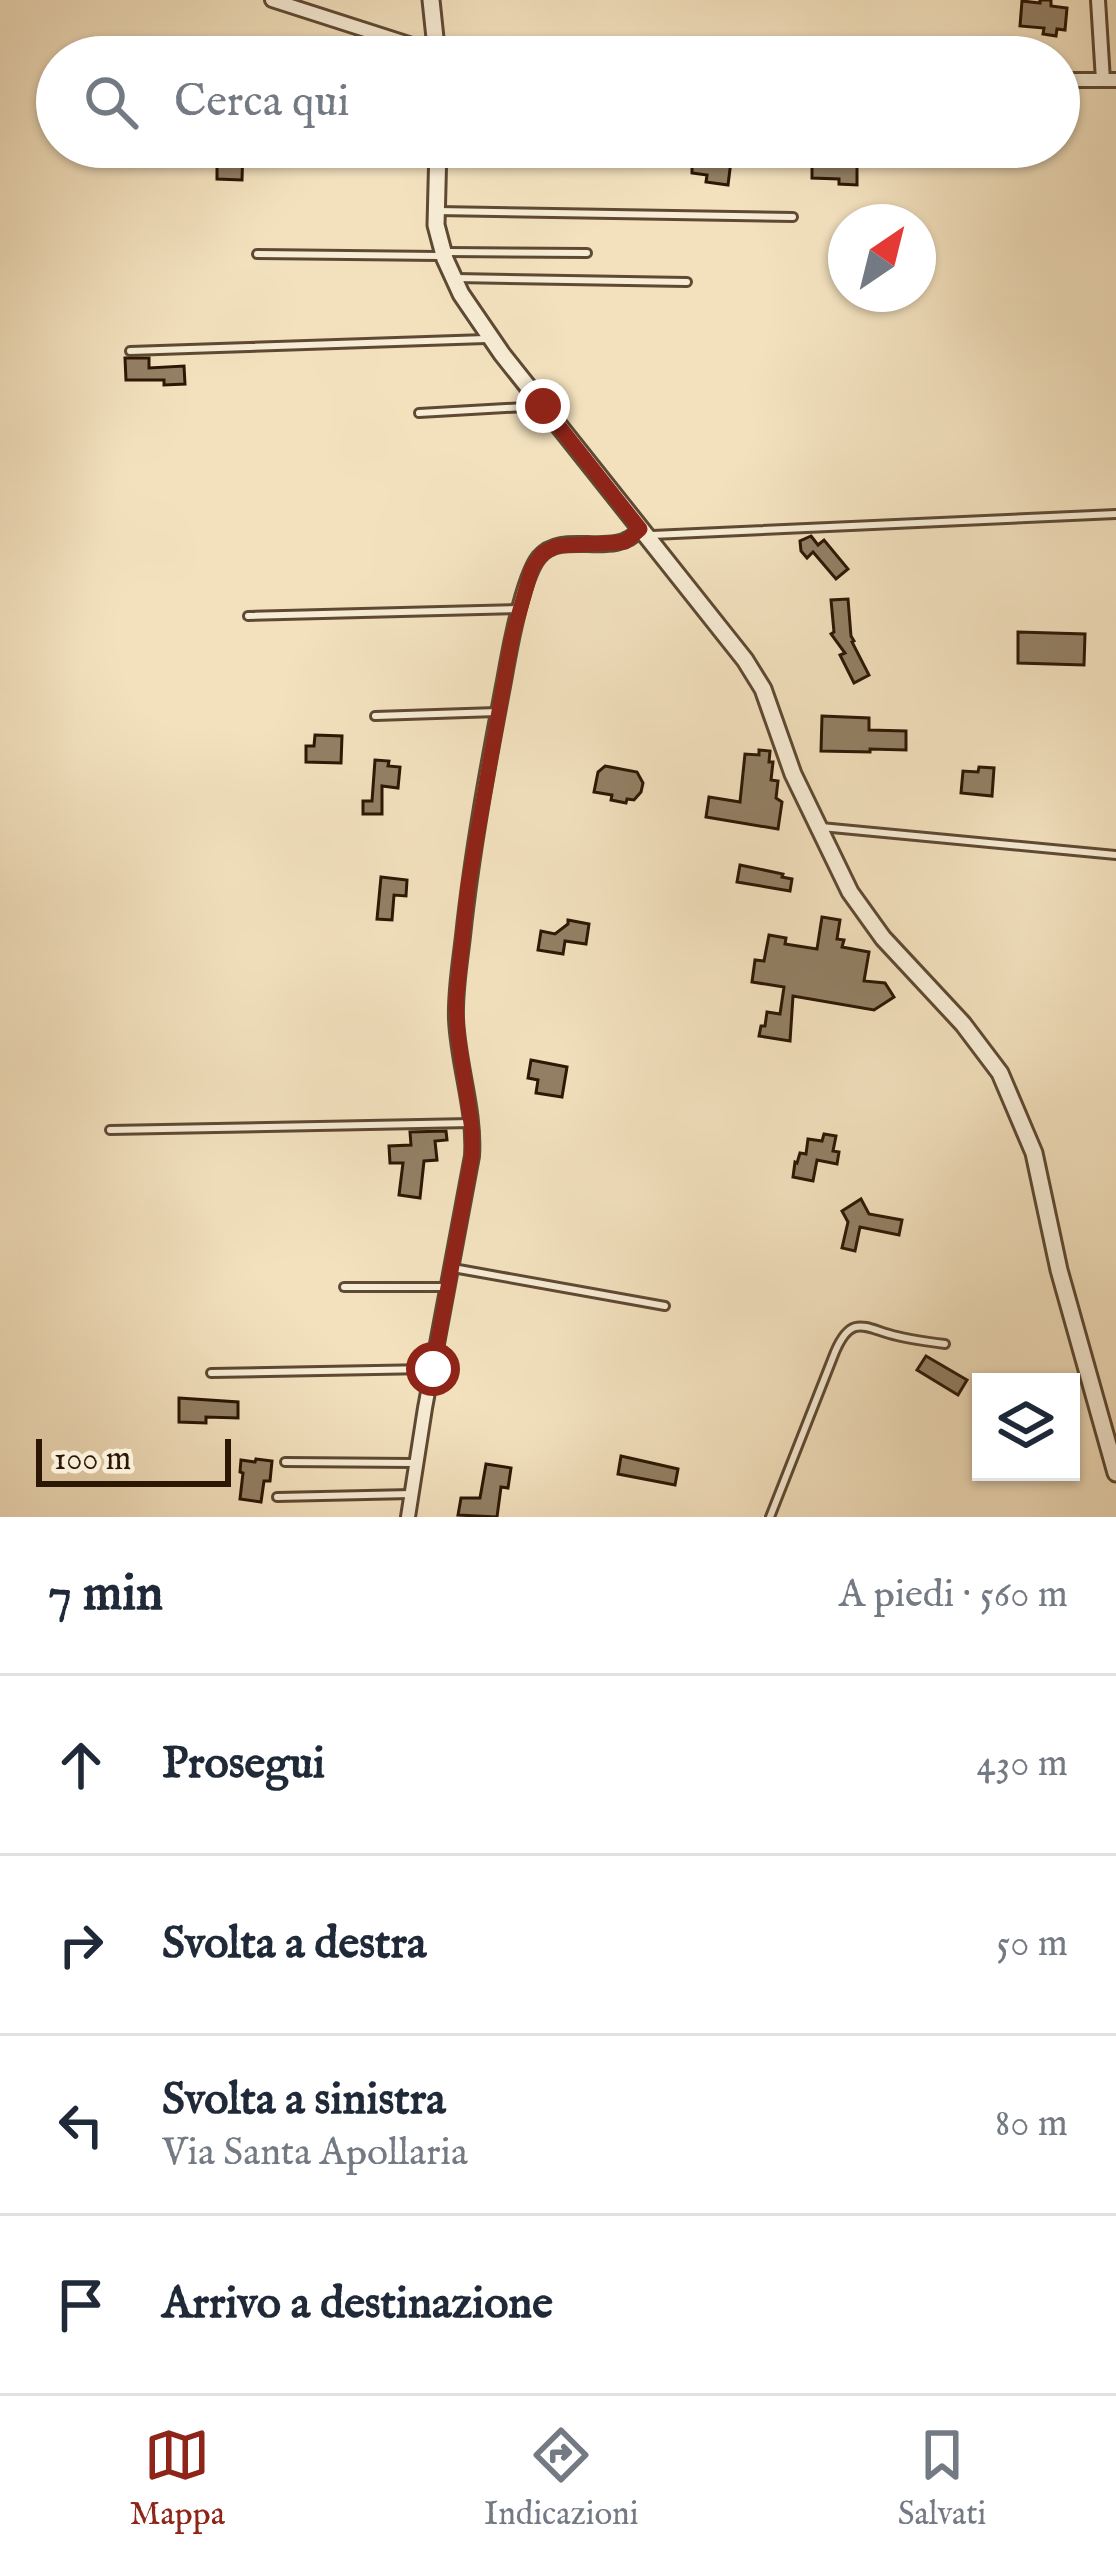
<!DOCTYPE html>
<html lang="it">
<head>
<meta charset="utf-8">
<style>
  body { margin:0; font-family:"IM FELL English",serif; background:#f6f6f7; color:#1f2937 }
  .controls { position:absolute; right:36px; bottom:36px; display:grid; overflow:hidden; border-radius:0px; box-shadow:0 3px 9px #0004 }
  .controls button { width:108px; height:108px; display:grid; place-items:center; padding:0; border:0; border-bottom:3px solid #e0e1e3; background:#fff; color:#1f2937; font:60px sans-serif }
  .compass { position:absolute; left:828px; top:204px; width:108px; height:108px; border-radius:50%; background:#fff; box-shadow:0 3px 9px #0004; rotate:35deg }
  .scale { position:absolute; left:36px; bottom:30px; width:195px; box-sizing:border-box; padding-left:12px; border:6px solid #2c1604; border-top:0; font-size:33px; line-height:42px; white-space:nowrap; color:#2c1604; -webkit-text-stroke:9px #f7ecd5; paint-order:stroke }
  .stop { position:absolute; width:36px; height:36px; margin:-27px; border:9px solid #8f2418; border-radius:50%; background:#fff }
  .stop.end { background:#8f2418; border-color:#fff; box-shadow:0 3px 12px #0008 }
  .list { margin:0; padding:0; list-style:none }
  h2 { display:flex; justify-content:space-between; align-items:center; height:156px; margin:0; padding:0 48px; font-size:51px }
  h2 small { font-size:39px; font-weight:400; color:#747a83 }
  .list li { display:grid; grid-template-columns:78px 1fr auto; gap:36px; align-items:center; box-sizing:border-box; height:180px; padding:0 48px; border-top:3px solid #e0e1e3 }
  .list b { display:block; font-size:45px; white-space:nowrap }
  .list p { margin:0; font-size:39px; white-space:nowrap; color:#747a83 }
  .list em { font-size:39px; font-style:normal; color:#747a83 }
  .icon { flex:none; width:66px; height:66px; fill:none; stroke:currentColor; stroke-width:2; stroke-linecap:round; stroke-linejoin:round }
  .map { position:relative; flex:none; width:1116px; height:1517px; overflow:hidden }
  .search { position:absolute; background:#fff; box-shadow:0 3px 9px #0004; left:36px; right:36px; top:36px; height:132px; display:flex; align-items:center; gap:30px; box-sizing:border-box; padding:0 42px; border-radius:66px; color:#747a83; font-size:45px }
  .sheet { height:876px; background:#fff }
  nav { display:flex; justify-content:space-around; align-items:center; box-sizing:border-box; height:168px; border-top:3px solid #e0e1e3; background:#fff; font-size:33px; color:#747a83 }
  nav a { display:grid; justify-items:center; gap:6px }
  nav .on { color:#8f2418 }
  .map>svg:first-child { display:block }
</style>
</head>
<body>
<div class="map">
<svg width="1116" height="1517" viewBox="0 0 1116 1517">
  <rect width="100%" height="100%" fill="#f3e1be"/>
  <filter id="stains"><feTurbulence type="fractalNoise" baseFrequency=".00167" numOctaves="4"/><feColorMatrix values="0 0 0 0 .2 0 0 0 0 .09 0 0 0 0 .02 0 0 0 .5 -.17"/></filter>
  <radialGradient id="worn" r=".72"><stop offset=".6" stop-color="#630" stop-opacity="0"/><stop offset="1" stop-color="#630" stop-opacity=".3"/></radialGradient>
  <g fill="#938065" stroke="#2c1604" stroke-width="3">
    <polygon points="1040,0 1051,0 1051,6 1067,8 1065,30 1057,29 1056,36 1043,34 1044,28 1020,26 1022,1 1040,3"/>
    <polygon points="217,147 243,147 242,180 217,179"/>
    <polygon points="855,147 899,147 898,161 857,160 857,185 839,184 839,179 812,178 812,163 827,164 827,153 839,158 846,155 854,155"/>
    <polygon points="721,152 732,153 728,185 706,182 707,175 692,173 692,155 721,158"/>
    <polygon points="125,358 149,358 149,368 184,366 185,384 164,385 164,380 126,380"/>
    <polygon points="811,536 818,545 824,540 848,569 836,579 813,552 807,558 801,551 800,541"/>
    <polygon points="848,599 851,636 854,641 852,642 869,675 854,683 840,655 845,653 831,634 834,632 831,600"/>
    <polygon points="1018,632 1085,634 1084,665 1018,663"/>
    <polygon points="822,716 869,718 869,730 906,731 906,750 870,749 870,752 821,751"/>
    <polygon points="315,735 342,736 341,763 306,762 306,746 314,746"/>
    <polygon points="759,750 770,751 769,762 773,762 771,780 778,781 776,798 782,802 778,829 706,817 709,797 740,802 745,754 759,755"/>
    <polygon points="375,760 389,761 388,766 400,767 398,788 382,786 382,814 363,814 363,801 372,801"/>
    <polygon points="605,766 637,772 643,783 641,792 634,800 627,799 626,803 611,800 612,795 594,792 598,772"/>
    <polygon points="979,767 994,768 992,796 961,793 963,771 978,772"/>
    <polygon points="740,865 783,874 782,877 792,879 790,891 737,882"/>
    <polygon points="381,877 407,880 406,896 394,895 392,920 377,919"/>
    <polygon points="822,917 840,920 837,939 844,940 842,947 869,952 864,981 885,983 894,997 874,1010 793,996 790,1041 759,1036 761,1026 765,1026 767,1012 780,1014 784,987 752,982 755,960 764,961 769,935 786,938 785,944 817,949"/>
    <polygon points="568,920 589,924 586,944 565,941 563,954 538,950 541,931 555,934 568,924"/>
    <polygon points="531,1060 567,1067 562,1097 536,1093 538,1080 528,1078"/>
    <polygon points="446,1131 447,1140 435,1141 437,1160 424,1161 420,1198 399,1195 403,1163 390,1163 389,1146 411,1145 410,1132"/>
    <polygon points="824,1134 836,1136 833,1151 839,1152 837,1164 817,1160 813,1181 793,1177 795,1162 797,1163 800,1153 806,1154 808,1139 822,1141"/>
    <polygon points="861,1199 869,1214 902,1220 899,1235 860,1227 855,1251 842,1248 848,1222 842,1211"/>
    <polygon points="926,1356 967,1380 958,1395 917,1370"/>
    <polygon points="179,1398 238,1402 238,1418 206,1417 206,1423 179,1422"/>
    <polygon points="621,1456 678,1469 675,1485 618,1474"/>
    <polygon points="256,1459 272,1461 270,1481 264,1481 261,1502 240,1499 243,1473 240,1472 241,1460 255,1462"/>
    <polygon points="486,1464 511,1468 508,1488 501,1487 497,1517 458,1515 461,1498 480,1498"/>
  </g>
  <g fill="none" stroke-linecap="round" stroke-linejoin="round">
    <g stroke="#5e4932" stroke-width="12">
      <g id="service">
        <polyline points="204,56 210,57"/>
        <polyline points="800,147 800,155"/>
        <polyline points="840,151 840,147"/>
        <polyline points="437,211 793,217"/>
        <polyline points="447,252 587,253"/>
        <polyline points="257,254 439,256"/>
        <polyline points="456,278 687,282"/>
        <polyline points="130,351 486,339"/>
        <polyline points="419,413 541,406"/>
        <polyline points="652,535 1116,514"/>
        <polyline points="248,616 520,609"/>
        <polyline points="375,716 497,712"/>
        <polyline points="821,827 1116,855"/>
        <polyline points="110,1130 471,1123"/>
        <polyline points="453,1268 665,1306"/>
        <polyline points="344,1287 449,1287"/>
        <polyline points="211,1373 429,1369"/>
        <polyline points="285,1462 414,1463"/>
        <polyline points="277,1497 411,1494"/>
        <path d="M 770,1517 L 835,1352 C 852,1312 866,1329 897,1336 C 913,1340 929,1342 945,1344"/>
      </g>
    </g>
    <g stroke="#5e4932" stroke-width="18">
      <g id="minor">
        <polyline points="272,0 437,53"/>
        <polyline points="1098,0 1103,80"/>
        <polyline points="1059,80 1116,80"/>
        <path d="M 408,1517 L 425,1408 L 472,1156 C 475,1110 458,1065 456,1019 C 455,991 460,963 463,936 C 472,851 488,765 504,681 C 509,652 522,578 539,557 C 563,528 615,561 640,529"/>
      </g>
    </g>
    <g stroke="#5e4932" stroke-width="21">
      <g id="tertiary">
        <polyline points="431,0 437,57"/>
        <polyline points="438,147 436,225 445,259 461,294 502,354 745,660 763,689 793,774 850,892 883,938 963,1024 1000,1073 1034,1153 1059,1270 1116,1473"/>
      </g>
    </g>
    <use href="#service" stroke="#f7ecd5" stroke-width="6"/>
    <use href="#minor" stroke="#f7ecd5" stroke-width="12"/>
    <use href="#tertiary" stroke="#f7ecd5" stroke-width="15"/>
  </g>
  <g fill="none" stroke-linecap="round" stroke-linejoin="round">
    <polyline stroke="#8f2418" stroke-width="15" points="433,1369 472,1156 472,1130 458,1035 456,1002 468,887 512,638 532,568 543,553 557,546 625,542 640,529 543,406"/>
  </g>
  <rect width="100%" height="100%" filter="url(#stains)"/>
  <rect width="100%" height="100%" fill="url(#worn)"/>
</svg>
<div class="controls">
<button><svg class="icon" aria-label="layers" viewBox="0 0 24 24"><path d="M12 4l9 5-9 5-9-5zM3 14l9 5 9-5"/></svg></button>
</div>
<svg class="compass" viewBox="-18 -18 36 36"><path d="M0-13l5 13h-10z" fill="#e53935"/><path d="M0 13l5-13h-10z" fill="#747a83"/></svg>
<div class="scale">100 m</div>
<div class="stop" style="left:433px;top:1369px"></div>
<div class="stop end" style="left:543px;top:406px"></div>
<div class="search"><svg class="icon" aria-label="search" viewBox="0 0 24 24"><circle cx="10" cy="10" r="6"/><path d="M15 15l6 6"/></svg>Cerca qui</div>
</div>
<section class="sheet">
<h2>7 min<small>A piedi · 560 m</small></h2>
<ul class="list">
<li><svg class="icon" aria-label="ahead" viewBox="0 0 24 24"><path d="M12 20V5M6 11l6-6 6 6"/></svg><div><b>Prosegui</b></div><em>430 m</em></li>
<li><svg class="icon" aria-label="right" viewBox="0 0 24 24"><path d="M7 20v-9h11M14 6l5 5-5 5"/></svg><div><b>Svolta a destra</b></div><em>50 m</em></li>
<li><svg class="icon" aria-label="left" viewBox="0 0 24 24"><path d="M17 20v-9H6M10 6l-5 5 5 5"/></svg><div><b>Svolta a sinistra</b><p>Via Santa Apollaria</p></div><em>80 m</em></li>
<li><svg class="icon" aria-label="arrive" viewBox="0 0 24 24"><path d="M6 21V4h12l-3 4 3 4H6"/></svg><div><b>Arrivo a destinazione</b></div></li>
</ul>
</section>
<nav>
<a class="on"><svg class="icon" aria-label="map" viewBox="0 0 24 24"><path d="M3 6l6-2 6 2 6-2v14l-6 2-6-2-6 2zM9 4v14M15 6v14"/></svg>Mappa</a>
<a><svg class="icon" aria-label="directions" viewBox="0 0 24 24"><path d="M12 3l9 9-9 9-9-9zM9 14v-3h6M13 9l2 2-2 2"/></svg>Indicazioni</a>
<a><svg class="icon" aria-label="saved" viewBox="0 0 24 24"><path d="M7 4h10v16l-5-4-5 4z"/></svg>Salvati</a>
</nav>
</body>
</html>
